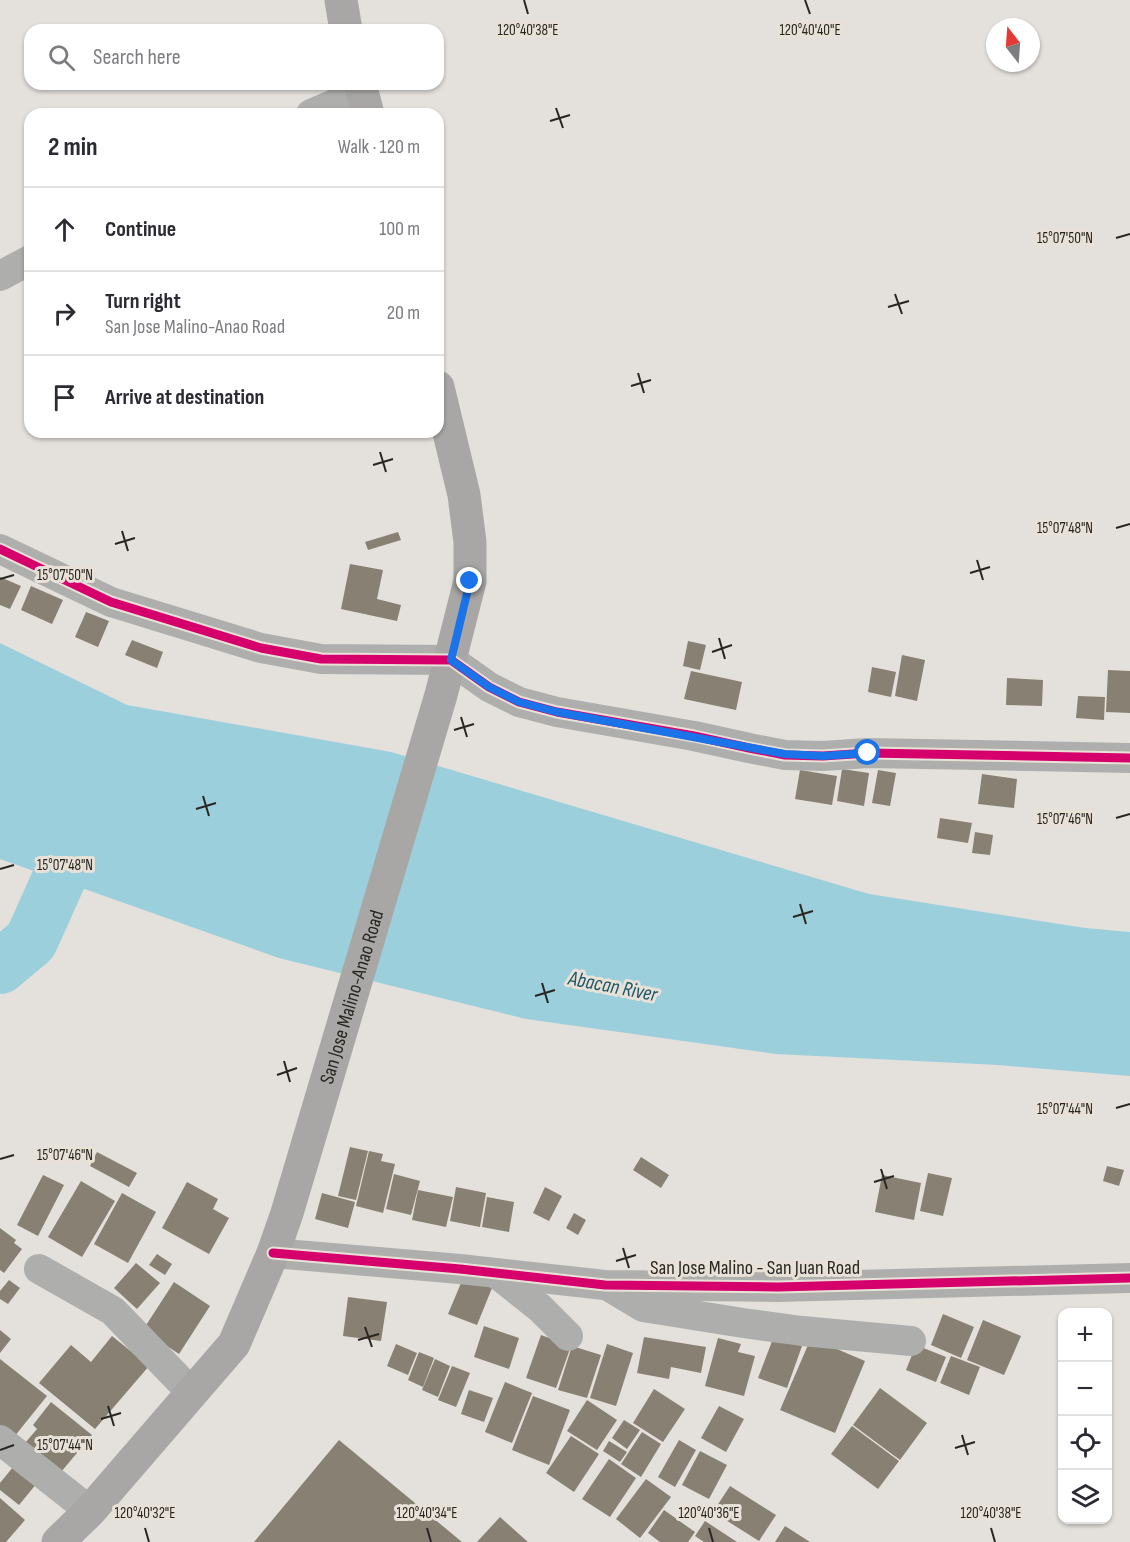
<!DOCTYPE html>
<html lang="en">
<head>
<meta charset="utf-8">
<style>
  body { margin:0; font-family:"Sofia Sans Condensed",sans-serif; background:#f2f2f3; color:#2b2b33 }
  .controls { position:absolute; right:18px; bottom:18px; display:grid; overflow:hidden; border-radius:12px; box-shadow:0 2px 4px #0004 }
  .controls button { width:54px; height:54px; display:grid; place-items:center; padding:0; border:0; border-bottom:2px solid #e1e1e2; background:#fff; color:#2b2b33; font:30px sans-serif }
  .compass { position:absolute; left:986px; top:18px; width:54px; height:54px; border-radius:50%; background:#fff; box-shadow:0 2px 4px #0004; rotate:343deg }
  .stop { position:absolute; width:18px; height:18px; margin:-14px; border:4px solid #1a73e8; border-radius:50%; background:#fff }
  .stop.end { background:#1a73e8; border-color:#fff; box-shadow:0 2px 6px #0008 }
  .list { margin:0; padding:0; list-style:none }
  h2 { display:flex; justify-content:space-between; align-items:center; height:78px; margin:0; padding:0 24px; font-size:26px }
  h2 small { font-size:20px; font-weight:400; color:#7c7c81 }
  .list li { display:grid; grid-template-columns:39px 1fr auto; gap:18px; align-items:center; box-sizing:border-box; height:84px; padding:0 24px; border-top:2px solid #e1e1e2 }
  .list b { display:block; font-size:22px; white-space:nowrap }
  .list p { margin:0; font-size:20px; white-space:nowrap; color:#7c7c81 }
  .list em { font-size:20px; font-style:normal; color:#7c7c81 }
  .icon { flex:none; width:33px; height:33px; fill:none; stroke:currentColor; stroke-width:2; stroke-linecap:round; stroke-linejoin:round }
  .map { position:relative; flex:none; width:1130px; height:1542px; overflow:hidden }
  .search { position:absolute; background:#fff; box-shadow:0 2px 4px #0004; left:24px; top:24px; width:420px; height:66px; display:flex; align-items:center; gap:15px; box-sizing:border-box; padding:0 21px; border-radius:18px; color:#7c7c81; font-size:22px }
  .panel { position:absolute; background:#fff; box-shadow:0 2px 4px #0004; left:24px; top:108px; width:420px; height:330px; border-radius:18px }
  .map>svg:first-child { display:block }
</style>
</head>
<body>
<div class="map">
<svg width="1130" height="1542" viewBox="0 0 1130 1542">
  <rect width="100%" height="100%" fill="#e4e0db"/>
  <polygon fill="#9bcfdc" points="0,643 127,705 391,752 869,894 1085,928 1130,932 1130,1076 998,1065 776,1054 526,1019 279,958 0,859"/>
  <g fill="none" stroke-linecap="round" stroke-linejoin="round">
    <polyline stroke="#9bcfdc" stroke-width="54" points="0,967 31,941 61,874"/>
  </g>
  <g fill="#888072">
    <polygon points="398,532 401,540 368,550 365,542"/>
    <polygon points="350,564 383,570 377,599 401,605 397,621 341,609"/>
    <polygon points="0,577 21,586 10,609 0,605"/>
    <polygon points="31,586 63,600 52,624 21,610"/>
    <polygon points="86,612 109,621 98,647 75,637"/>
    <polygon points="132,640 163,652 157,668 125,655"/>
    <polygon points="688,641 706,645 700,670 683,666"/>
    <polygon points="902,655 925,660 917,701 895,696"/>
    <polygon points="872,667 896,672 891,697 868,692"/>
    <polygon points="1108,670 1130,671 1130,713 1106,712"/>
    <polygon points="691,671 742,682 736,710 684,699"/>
    <polygon points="1007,678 1043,680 1042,706 1006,705"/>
    <polygon points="1078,696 1105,697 1104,720 1076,718"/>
    <polygon points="842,769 869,773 864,806 837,801"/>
    <polygon points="800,770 837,776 832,805 795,799"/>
    <polygon points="878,770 896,773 890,806 872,803"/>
    <polygon points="982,774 1017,779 1014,808 978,804"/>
    <polygon points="940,818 972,823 968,843 937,838"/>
    <polygon points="975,832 993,835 990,855 972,853"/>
    <polygon points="350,1147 368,1151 356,1200 338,1196"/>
    <polygon points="369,1151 383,1154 381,1161 395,1164 383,1213 356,1206"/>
    <polygon points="97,1152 137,1173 129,1187 90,1166"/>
    <polygon points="641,1157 669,1175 661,1188 633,1170"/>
    <polygon points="1107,1166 1124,1170 1119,1186 1103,1181"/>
    <polygon points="928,1173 952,1178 943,1216 920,1211"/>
    <polygon points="394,1174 420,1181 411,1215 386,1209"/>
    <polygon points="43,1175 64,1185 38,1236 17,1225"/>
    <polygon points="882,1175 921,1183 914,1220 875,1212"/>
    <polygon points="81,1181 115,1201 82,1257 48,1237"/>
    <polygon points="187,1182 218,1199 213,1209 229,1218 209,1254 162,1228"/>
    <polygon points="456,1187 486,1193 480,1227 450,1221"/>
    <polygon points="545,1187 562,1196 549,1221 533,1213"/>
    <polygon points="418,1190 453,1197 446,1227 412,1220"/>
    <polygon points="122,1193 156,1212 128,1263 94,1244"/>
    <polygon points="322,1193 355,1202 348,1228 315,1219"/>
    <polygon points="487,1197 514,1202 509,1232 482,1227"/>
    <polygon points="574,1213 586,1220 578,1235 566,1228"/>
    <polygon points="0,1228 16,1240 14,1243 22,1249 4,1273 0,1270"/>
    <polygon points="157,1254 172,1264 165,1275 149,1265"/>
    <polygon points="136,1263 160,1283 137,1309 114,1288"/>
    <polygon points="464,1276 492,1288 477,1325 448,1314"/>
    <polygon points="9,1280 20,1288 8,1304 0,1299 0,1291"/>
    <polygon points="174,1282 210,1306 179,1354 143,1330"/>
    <polygon points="348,1297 387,1302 381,1341 343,1336"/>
    <polygon points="943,1314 974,1327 961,1358 931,1345"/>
    <polygon points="983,1320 1021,1336 1004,1375 967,1360"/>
    <polygon points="484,1326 519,1338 509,1369 474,1357"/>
    <polygon points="0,1330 11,1339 0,1353"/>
    <polygon points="541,1335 571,1346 556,1388 526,1378"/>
    <polygon points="112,1336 149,1366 95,1429 39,1383 71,1345 91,1362"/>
    <polygon points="774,1336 802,1346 787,1388 758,1378"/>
    <polygon points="644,1337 706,1347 701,1373 671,1367 669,1379 637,1373"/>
    <polygon points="718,1338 741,1344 738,1352 755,1356 744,1396 705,1386"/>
    <polygon points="811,1338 865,1361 835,1433 780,1410"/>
    <polygon points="396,1344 417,1353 408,1375 387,1366"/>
    <polygon points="607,1344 633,1353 616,1406 590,1398"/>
    <polygon points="916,1345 946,1357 936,1382 906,1370"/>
    <polygon points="572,1346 601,1355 587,1398 558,1390"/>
    <polygon points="419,1352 434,1358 423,1387 408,1380"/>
    <polygon points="951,1356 980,1367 969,1395 940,1383"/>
    <polygon points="0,1359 47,1396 14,1437 0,1425"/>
    <polygon points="435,1359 450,1366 438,1397 422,1390"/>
    <polygon points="452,1366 470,1373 456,1407 438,1400"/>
    <polygon points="505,1382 532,1393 512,1443 485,1432"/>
    <polygon points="880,1388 927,1423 900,1460 853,1425"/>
    <polygon points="654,1389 685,1409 663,1442 633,1423"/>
    <polygon points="469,1390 493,1398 484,1422 461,1414"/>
    <polygon points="533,1396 570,1410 549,1465 512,1450"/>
    <polygon points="587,1400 617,1420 597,1450 567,1431"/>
    <polygon points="51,1402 92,1435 61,1472 25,1443 37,1429 33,1425"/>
    <polygon points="719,1406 744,1419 726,1452 701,1438"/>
    <polygon points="624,1420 640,1430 627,1449 612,1438"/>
    <polygon points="852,1426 899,1461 878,1489 831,1454"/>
    <polygon points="642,1432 661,1444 641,1477 621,1464"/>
    <polygon points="571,1436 599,1454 574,1492 546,1473"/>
    <polygon points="339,1440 462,1542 254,1542"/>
    <polygon points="679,1440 696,1450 675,1487 658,1477"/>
    <polygon points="609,1441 627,1452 620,1462 603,1451"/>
    <polygon points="700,1451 727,1465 709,1499 682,1485"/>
    <polygon points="609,1459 636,1478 610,1517 582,1499"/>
    <polygon points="13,1467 42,1477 19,1505 0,1490 0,1483"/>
    <polygon points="646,1479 671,1497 640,1538 616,1519"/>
    <polygon points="730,1486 776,1515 759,1541 713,1512"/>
    <polygon points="0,1498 25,1520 6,1542 0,1542"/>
    <polygon points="664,1510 695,1532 688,1542 660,1542 648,1533"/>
    <polygon points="500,1517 528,1542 477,1542"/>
    <polygon points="705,1521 737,1542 704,1542 695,1536"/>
    <polygon points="785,1526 810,1542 775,1542"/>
  </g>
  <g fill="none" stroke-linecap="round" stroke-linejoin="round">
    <g stroke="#aeafac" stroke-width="30">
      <polyline points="311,114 362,92"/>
      <polyline points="0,276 30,260"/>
      <polyline points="0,549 111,602 261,648 321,659 451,660 489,687 519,702 557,712 694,736 749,748 785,755 823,756 868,753 1130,758"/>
      <polyline points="273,1253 460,1269 605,1285 778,1287 1130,1278"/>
      <polyline points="39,1269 113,1311 192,1393"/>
      <polyline points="496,1273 540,1308 568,1336"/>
      <polyline points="608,1286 643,1307 743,1323 802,1331 911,1341"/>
      <polyline points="0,1440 90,1511"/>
    </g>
    <g stroke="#a8a7a5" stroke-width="33">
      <polyline points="341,0 346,30"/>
      <polyline points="360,84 368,114"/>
      <path id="s1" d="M 58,1542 L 90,1511 L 234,1344 L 273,1253 L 287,1213 L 441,695 L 470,581 L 470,542 L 464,495 L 438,387"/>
    </g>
    <g stroke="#e8e1d7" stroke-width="13">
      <g id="cycleway">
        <polyline points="0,549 111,602 261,648 321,659 451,660 489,687 519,702 557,712 694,736 749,748 785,755 823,756 868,753 1130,758"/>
        <polyline points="273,1253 460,1269 605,1285 778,1287 1130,1278"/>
      </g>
    </g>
    <use href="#cycleway" stroke="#d6006c" stroke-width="9"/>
  </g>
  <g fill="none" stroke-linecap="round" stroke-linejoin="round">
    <polyline stroke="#1a73e8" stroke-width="8" points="470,581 451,660 489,687 519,702 557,712 785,754 823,756 868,753"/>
  </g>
  <path fill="none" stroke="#292622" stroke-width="2" d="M 524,0 L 528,14M 805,0 L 810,14M 556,108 L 563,128M 550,121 L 570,115M 1116,238 L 1130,234M 895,294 L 902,314M 888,307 L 909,301M 638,373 L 644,393M 631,386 L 651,380M 380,452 L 386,472M 373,465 L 393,459M 1116,528 L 1130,524M 122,531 L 128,551M 115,544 L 135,538M 977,560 L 983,580M 970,573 L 990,567M 0,579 L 14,575M 719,638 L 725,659M 712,652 L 732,645M 461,717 L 467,737M 454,730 L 474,724M 203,796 L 209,816M 196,809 L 216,803M 1116,818 L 1130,814M 0,869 L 14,865M 800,904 L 806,924M 793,917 L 813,911M 542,983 L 548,1003M 535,996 L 555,990M 284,1061 L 290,1082M 277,1075 L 297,1068M 1116,1108 L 1130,1104M 0,1159 L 14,1155M 881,1169 L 887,1189M 874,1182 L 894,1176M 623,1248 L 629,1268M 616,1261 L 636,1255M 365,1327 L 372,1347M 358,1340 L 379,1334M 108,1406 L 114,1426M 101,1419 L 121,1413M 962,1435 L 968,1455M 955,1448 L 975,1442M 0,1450 L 14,1445M 145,1528 L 149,1542M 427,1528 L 431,1542M 709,1528 L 713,1542M 991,1528 L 995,1542"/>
  <g text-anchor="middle" stroke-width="6" stroke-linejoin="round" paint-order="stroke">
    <g font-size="20" fill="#292622" stroke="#e8e1d7">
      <text dy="7" stroke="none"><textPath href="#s1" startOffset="632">San Jose Malino-Anao Road</textPath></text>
      <text x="755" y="1274">San Jose Malino - San Juan Road</text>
    </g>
    <g font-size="21" font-style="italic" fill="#1a5868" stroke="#e8e1d7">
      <text transform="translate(613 986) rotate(11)" y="7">Abacan River</text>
    </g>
  </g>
  <g font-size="15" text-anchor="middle" fill="#292622" stroke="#e8e1d7" stroke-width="6" stroke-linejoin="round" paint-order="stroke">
    <text x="528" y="35">120°40'38"E</text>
    <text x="810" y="35">120°40'40"E</text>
    <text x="1065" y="243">15°07'50"N</text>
    <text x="1065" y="533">15°07'48"N</text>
    <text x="65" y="580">15°07'50"N</text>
    <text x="1065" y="824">15°07'46"N</text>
    <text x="65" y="870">15°07'48"N</text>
    <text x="1065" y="1114">15°07'44"N</text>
    <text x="65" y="1160">15°07'46"N</text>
    <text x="65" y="1450">15°07'44"N</text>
    <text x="145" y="1518">120°40'32"E</text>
    <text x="427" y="1518">120°40'34"E</text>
    <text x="709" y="1518">120°40'36"E</text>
    <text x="991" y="1518">120°40'38"E</text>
  </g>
</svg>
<div class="controls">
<button>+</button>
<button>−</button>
<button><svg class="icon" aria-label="locate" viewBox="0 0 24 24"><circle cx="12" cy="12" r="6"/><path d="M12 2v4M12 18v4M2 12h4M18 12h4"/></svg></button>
<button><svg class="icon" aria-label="layers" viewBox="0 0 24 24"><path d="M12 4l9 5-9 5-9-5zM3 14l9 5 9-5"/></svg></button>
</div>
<svg class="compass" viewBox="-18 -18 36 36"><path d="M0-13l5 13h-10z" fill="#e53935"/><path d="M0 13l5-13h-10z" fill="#7c7c81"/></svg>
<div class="stop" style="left:868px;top:753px"></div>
<div class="stop end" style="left:470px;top:581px"></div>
<div class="search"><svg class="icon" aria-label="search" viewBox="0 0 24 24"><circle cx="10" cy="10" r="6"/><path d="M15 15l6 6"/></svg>Search here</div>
<section class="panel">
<h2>2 min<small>Walk · 120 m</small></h2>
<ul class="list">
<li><svg class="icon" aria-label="ahead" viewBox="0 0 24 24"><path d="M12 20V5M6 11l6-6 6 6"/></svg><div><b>Continue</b></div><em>100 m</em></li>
<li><svg class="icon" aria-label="right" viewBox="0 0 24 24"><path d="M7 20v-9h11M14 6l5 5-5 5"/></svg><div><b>Turn right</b><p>San Jose Malino-Anao Road</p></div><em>20 m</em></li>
<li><svg class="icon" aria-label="arrive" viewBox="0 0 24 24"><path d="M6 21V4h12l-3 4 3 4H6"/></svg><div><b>Arrive at destination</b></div></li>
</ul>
</section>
</div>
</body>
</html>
